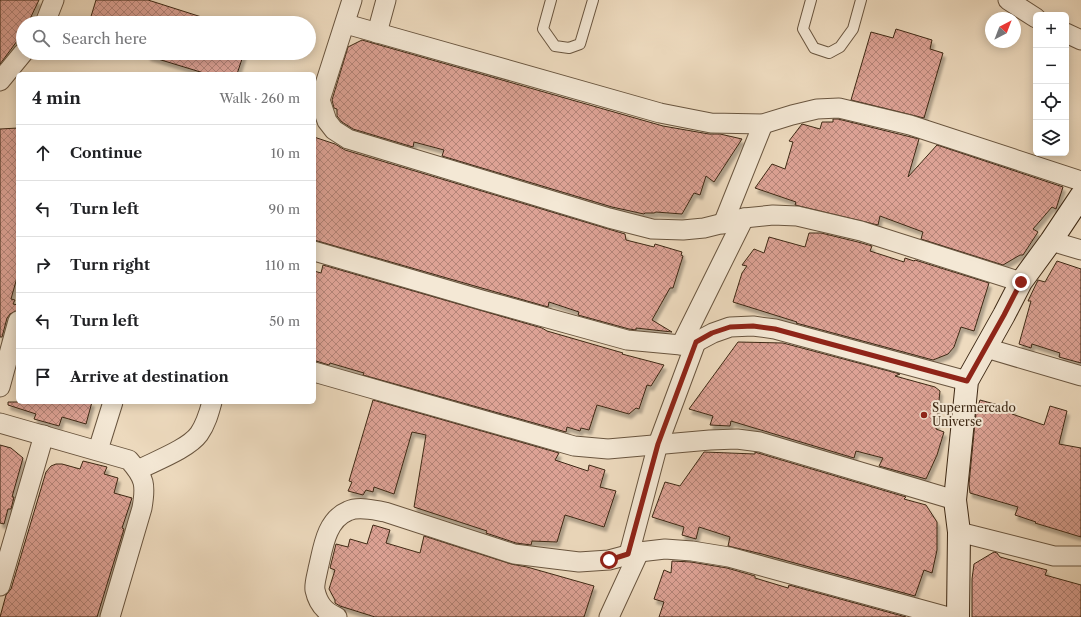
<!DOCTYPE html>
<html lang="en">
<head>
<meta charset="utf-8">
<style>
  body { margin:0; font-family:"Libre Caslon Text",serif; background:#f2f2f2; color:#202124 }
  .controls { position:absolute; right:12px; top:12px; display:grid; overflow:hidden; border-radius:6px; box-shadow:0 2px 10px #0003 }
  .controls button { width:36px; height:36px; display:grid; place-items:center; padding:0; border:0; border-bottom:1px solid #e0e0e0; background:#fff; color:#202124; font:20px sans-serif }
  .compass { position:absolute; left:985px; top:12px; width:36px; height:36px; border-radius:50%; background:#fff; box-shadow:0 2px 10px #0003; rotate:42deg }
  .stop { position:absolute; width:12px; height:12px; margin:-9px; border:3px solid #8f2418; border-radius:50%; background:#fff }
  .stop.end { background:#8f2418; border-color:#fff; box-shadow:0 1px 4px #0008 }
  .list { margin:0; padding:0; list-style:none }
  h2 { display:flex; justify-content:space-between; align-items:center; height:52px; margin:0; padding:0 16px; font-size:17px }
  h2 small { font-size:13px; font-weight:400; color:#757577 }
  .list li { display:grid; grid-template-columns:26px 1fr auto; gap:12px; align-items:center; box-sizing:border-box; height:56px; padding:0 16px; border-top:1px solid #e0e0e0 }
  .list b { display:block; font-size:15px; white-space:nowrap }
  .list em { font-size:13px; font-style:normal; color:#757577 }
  .icon { flex:none; width:22px; height:22px; fill:none; stroke:currentColor; stroke-width:2; stroke-linecap:round; stroke-linejoin:round }
  .map { position:relative; flex:none; width:1081px; height:617px; overflow:hidden }
  .search { position:absolute; background:#fff; box-shadow:0 2px 10px #0003; left:16px; top:16px; width:300px; height:44px; display:flex; align-items:center; gap:10px; box-sizing:border-box; padding:0 14px; border-radius:22px; color:#757577; font-size:15px }
  .panel { position:absolute; background:#fff; box-shadow:0 2px 10px #0003; left:16px; top:72px; width:300px; height:332px; border-radius:6px }
  .map>svg:first-child { display:block }
</style>
</head>
<body>
<div class="map">
<svg width="1081" height="617" viewBox="0 0 1081 617">
  <defs>
    <pattern id="building-cross-hatch" width="8" height="8" patternUnits="userSpaceOnUse"><rect width="8" height="8" fill="#dda295"/><path d="M0 0l8 8M0 8l8-8" fill="none" stroke="#b48478"/></pattern>
    <filter id="shadow"><feDropShadow dx="2.5" dy="4.5" stdDeviation="1" flood-color="#0004"/></filter>
  </defs>
  <rect width="100%" height="100%" fill="#eedbbf"/>
  <filter id="stains"><feTurbulence type="fractalNoise" baseFrequency=".005" numOctaves="4"/><feColorMatrix values="0 0 0 0 .2 0 0 0 0 .09 0 0 0 0 .02 0 0 0 .5 -.17"/></filter>
  <radialGradient id="worn" r=".72"><stop offset=".6" stop-color="#630" stop-opacity="0"/><stop offset="1" stop-color="#630" stop-opacity=".3"/></radialGradient>
  <g fill="url(#building-cross-hatch)" stroke="#3d2814" filter="url(#shadow)">
    <polygon points="0,0 39,0 28,23 23,23 23,33 0,64"/>
    <polygon points="96,0 148,0 211,20 211,23 89,23"/>
    <polygon points="896,29 932,40 930,49 943,53 924,118 851,100 871,32 893,38"/>
    <polygon points="362,40 663,126 709,134 720,134 742,139 714,182 706,176 700,195 694,193 682,214 656,212 654,213 645,213 644,214 612,207 442,156 444,150 414,142 413,147 353,129 342,122 337,116 337,109 334,108 332,100 348,47"/>
    <polygon points="148,53 244,53 237,74 207,74 148,56"/>
    <polygon points="833,119 838,119 919,139 908,177 937,145 1063,187 1056,209 1052,207 1033,229 1038,232 1023,255 1020,255 1003,265 921,239 923,232 880,216 878,225 795,205 796,202 755,188 772,164 785,169 793,142 789,141 802,124 820,129 822,122 833,122"/>
    <polygon points="18,128 18,274 11,299 15,300 13,304 18,305 18,310 10,314 7,318 2,337 0,337 0,129"/>
    <polygon points="314,137 335,144 345,150 625,234 626,240 654,247 655,244 682,252 681,255 683,256 673,288 670,288 652,320 672,332 636,328 636,330 629,329 578,315 579,312 549,302 548,307 314,240"/>
    <polygon points="809,233 821,233 858,242 872,246 870,251 904,262 905,258 914,261 915,260 989,283 974,331 961,327 954,347 948,354 933,360 796,323 797,322 733,302 742,273 747,266 742,265 754,249 764,253 769,237 805,247"/>
    <polygon points="1057,261 1081,269 1081,363 1059,357 1060,353 1032,344 1031,348 1019,344 1031,301 1028,301 1038,280 1045,282"/>
    <polygon points="323,265 542,328 547,331 623,353 622,354 664,365 651,386 647,385 639,409 636,408 629,414 597,405 589,430 581,428 580,431 567,427 566,432 363,375 364,373 330,363 329,365 316,361 314,361 314,271 321,273"/>
    <polygon points="738,342 783,343 900,374 895,376 935,387 940,391 936,429 944,432 937,455 926,479 879,466 883,458 856,451 854,458 731,421 730,426 710,425 713,416 689,409"/>
    <polygon points="373,400 559,453 555,460 588,471 589,465 605,470 600,487 616,491 604,527 565,515 557,542 532,541 531,545 516,543 486,533 487,531 414,507 426,435 412,432 394,494 374,487 373,492 366,490 363,495 348,491 352,482 349,481"/>
    <polygon points="980,400 1013,409 1012,414 1044,425 1050,406 1067,411 1059,444 1081,448 1081,537 1035,523 1036,522 1015,515 1018,507 970,493 969,484 976,412"/>
    <polygon points="8,402 92,402 86,424 62,417 59,426 34,419 36,414 8,405"/>
    <polygon points="0,445 11,448 23,458 12,497 14,497 11,509 8,509 4,524 0,523"/>
    <polygon points="704,452 755,454 755,452 758,453 906,497 904,499 926,505 937,522 937,550 932,573 924,570 915,596 762,554 728,546 730,537 699,527 696,539 682,535 684,527 652,517 665,482 680,486"/>
    <polygon points="83,461 107,467 104,474 118,478 114,493 132,498 122,528 124,529 97,617 0,617 6,595 11,589 46,472 51,466 56,464 62,464 80,469"/>
    <polygon points="373,525 390,530 386,543 420,553 424,536 511,564 527,567 594,586 584,617 375,617 340,606 335,603 335,600 329,589 335,570 330,568 336,544 348,547 350,539 367,544"/>
    <polygon points="994,552 997,553 1000,557 1047,570 1045,575 1081,585 1081,617 972,617 972,579 974,564"/>
    <polygon points="672,561 691,562 727,568 755,576 755,578 788,588 789,585 906,617 659,617 664,602 654,599 664,570 671,573"/>
  </g>
  <g fill="none" stroke-linecap="round" stroke-linejoin="round">
    <g stroke="#69553f" stroke-width="12">
      <g id="lane">
        <polyline points="551,0 543,29 555,46 569,48 580,44 593,0"/>
        <polyline points="811,0 803,29 814,48 829,53 840,47 853,29 861,0"/>
      </g>
    </g>
    <g stroke="#69553f" stroke-width="21">
      <g id="street">
        <polyline points="352,0 320,100 327,121 334,130 348,139 609,218 652,229 683,230 704,228 744,218 773,215 797,216 861,231 1021,282"/>
        <polyline points="1008,0 1036,18"/>
        <polyline points="45,23 54,0"/>
        <polyline points="346,24 660,113 711,123 763,124 792,115 817,109 839,108 910,125 1081,181"/>
        <polyline points="377,33 386,0"/>
        <polyline points="1066,33 1081,40"/>
        <polyline points="0,81 23,53"/>
        <polyline points="723,224 763,124"/>
        <polyline points="1051,241 1081,250"/>
        <polyline points="314,251 482,300 627,340 681,345 696,342 713,333 730,327 753,326 775,329 967,381"/>
        <polyline points="681,345 744,218"/>
        <polyline points="986,348 1081,376"/>
        <polyline points="314,372 574,446 608,449 710,440 737,439 760,442 955,500"/>
        <polyline points="0,387 18,321"/>
        <path d="M 0,423 L 129,460 C 145,478 146,485 142,508 L 110,617"/>
        <polyline points="98,450 113,402"/>
        <path d="M 138,470 C 155,461 188,449 199,434 C 206,424 209,413 212,402"/>
        <polyline points="959,532 1054,556 1081,556"/>
        <polyline points="629,554 658,444 696,342"/>
        <polyline points="0,586 44,435"/>
        <path d="M 337,617 C 325,612 318,604 315,590 C 314,584 317,575 318,569 C 323,548 326,520 348,511 C 359,506 373,510 385,512 L 514,554 L 579,562 L 609,560 L 639,552 L 665,549 L 692,551 L 729,557 L 948,617"/>
        <polyline points="609,617 639,552"/>
      </g>
    </g>
    <g stroke="#3d2814" stroke-width="24">
      <polyline id="secondary" points="958,617 959,532 955,500 967,381 1004,315 1021,282 1051,241 1081,196"/>
    </g>
    <use href="#lane" stroke="#f4e8d5" stroke-width="10"/>
    <use href="#street" stroke="#f4e8d5" stroke-width="19"/>
    <use href="#secondary" stroke="#f4e8d5" stroke-width="22"/>
  </g>
  <g fill="none" stroke-linecap="round" stroke-linejoin="round">
    <polyline stroke="#8f2418" stroke-width="5" points="609,560 628,554 658,444 696,342 712,333 730,327 753,326 775,329 967,381 1004,315 1021,282"/>
  </g>
  <circle fill="#8f2418" stroke="#f4e8d5" stroke-width="1.5" cx="924" cy="415" r="4"/>
  <g text-anchor="middle" stroke-width="4" stroke-linejoin="round" paint-order="stroke">
    <g font-size="12" fill="#3d2814" stroke="#f4e8d5" text-anchor="start">
      <text x="932" y="412">Supermercado<tspan x="932" dy="14">Universe</tspan></text>
    </g>
  </g>
  <rect width="100%" height="100%" filter="url(#stains)"/>
  <rect width="100%" height="100%" fill="url(#worn)"/>
</svg>
<div class="controls">
<button>+</button>
<button>−</button>
<button><svg class="icon" aria-label="locate" viewBox="0 0 24 24"><circle cx="12" cy="12" r="6"/><path d="M12 2v4M12 18v4M2 12h4M18 12h4"/></svg></button>
<button><svg class="icon" aria-label="layers" viewBox="0 0 24 24"><path d="M12 4l9 5-9 5-9-5zM3 14l9 5 9-5"/></svg></button>
</div>
<svg class="compass" viewBox="-18 -18 36 36"><path d="M0-13l5 13h-10z" fill="#e53935"/><path d="M0 13l5-13h-10z" fill="#757577"/></svg>
<div class="stop" style="left:609px;top:560px"></div>
<div class="stop end" style="left:1021px;top:282px"></div>
<div class="search"><svg class="icon" aria-label="search" viewBox="0 0 24 24"><circle cx="10" cy="10" r="6"/><path d="M15 15l6 6"/></svg>Search here</div>
<section class="panel">
<h2>4 min<small>Walk · 260 m</small></h2>
<ul class="list">
<li><svg class="icon" aria-label="ahead" viewBox="0 0 24 24"><path d="M12 20V5M6 11l6-6 6 6"/></svg><div><b>Continue</b></div><em>10 m</em></li>
<li><svg class="icon" aria-label="left" viewBox="0 0 24 24"><path d="M17 20v-9H6M10 6l-5 5 5 5"/></svg><div><b>Turn left</b></div><em>90 m</em></li>
<li><svg class="icon" aria-label="right" viewBox="0 0 24 24"><path d="M7 20v-9h11M14 6l5 5-5 5"/></svg><div><b>Turn right</b></div><em>110 m</em></li>
<li><svg class="icon" aria-label="left" viewBox="0 0 24 24"><path d="M17 20v-9H6M10 6l-5 5 5 5"/></svg><div><b>Turn left</b></div><em>50 m</em></li>
<li><svg class="icon" aria-label="arrive" viewBox="0 0 24 24"><path d="M6 21V4h12l-3 4 3 4H6"/></svg><div><b>Arrive at destination</b></div></li>
</ul>
</section>
</div>
</body>
</html>
